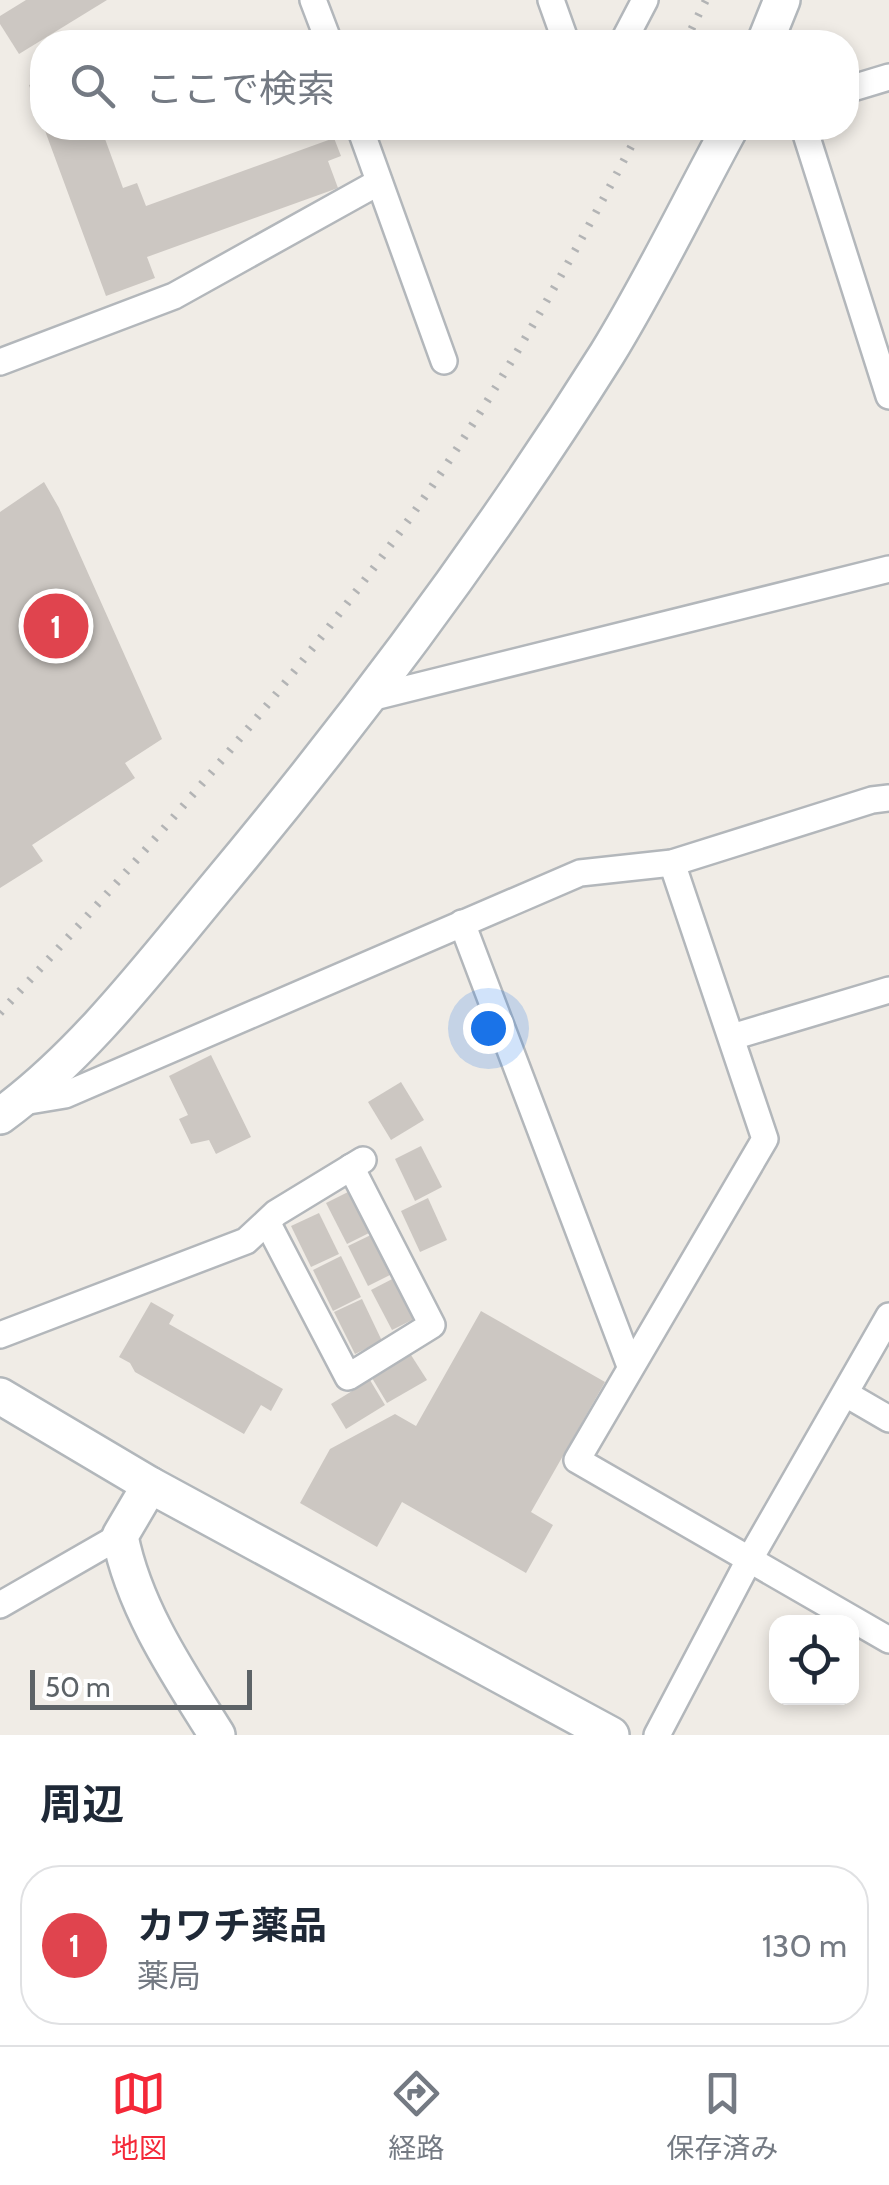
<!DOCTYPE html>
<html lang="ja">
<head>
<meta charset="utf-8">
<style>
  body { margin:0; font-family:Cabin,"Noto Sans JP",sans-serif; background:#f6f6f7; color:#1f2937 }
  .controls { position:absolute; right:30px; bottom:30px; display:grid; overflow:hidden; border-radius:20px; box-shadow:0 5px 15px #0003 }
  .controls button { width:90px; height:90px; display:grid; place-items:center; padding:0; border:0; border-bottom:2px solid #e0e1e3; background:#fff; color:#1f2937; font:50px sans-serif }
  .scale { position:absolute; left:30px; bottom:25px; width:222px; box-sizing:border-box; padding-left:10px; border:5px solid #5d6367; border-top:0; font-size:28px; line-height:35px; white-space:nowrap; color:#5d6367; -webkit-text-stroke:8px #fff; paint-order:stroke }
  .you { position:absolute; left:488px; top:1028px; width:35px; height:35px; margin:-25px; border:8px solid #fff; border-radius:50%; background:#1a73e8; box-shadow:0 0 0 15px #1a73e833 }
  .badge { display:grid; place-items:center; width:65px; height:65px; border-radius:50%; background:#f42838; color:#fff; font-size:32px; font-weight:700 }
  .pin { position:absolute; translate:-50% -50%; border:5px solid #fff; box-shadow:0 2px 10px #0006 }
  .list { margin:0; padding:0; list-style:none }
  h2 { display:flex; justify-content:space-between; align-items:center; height:130px; margin:0; padding:0 40px; font-size:42px }
  h2 small { font-size:32px; font-weight:400; color:#747a83 }
  .list li { display:grid; grid-template-columns:65px 1fr auto; gap:30px; align-items:center; box-sizing:border-box; height:160px; margin:0 20px 20px; padding:0 20px; border:2px solid #e0e1e3; border-radius:40px }
  .list b { display:block; font-size:38px; white-space:nowrap }
  .list p { margin:0; font-size:32px; white-space:nowrap; color:#747a83 }
  .list em { font-size:32px; font-style:normal; color:#747a83 }
  .icon { flex:none; width:55px; height:55px; fill:none; stroke:currentColor; stroke-width:2; stroke-linecap:round; stroke-linejoin:round }
  .map { position:relative; flex:none; width:889px; height:1735px; overflow:hidden }
  .search { position:absolute; background:#fff; box-shadow:0 5px 15px #0003; left:30px; right:30px; top:30px; height:110px; display:flex; align-items:center; gap:25px; box-sizing:border-box; padding:0 35px; border-radius:40px; color:#747a83; font-size:38px }
  .sheet { height:310px; background:#fff }
  nav { display:flex; justify-content:space-around; align-items:center; box-sizing:border-box; height:140px; border-top:2px solid #e0e1e3; background:#fff; font-size:28px; color:#747a83 }
  nav a { display:grid; justify-items:center; gap:5px }
  nav .on { color:#f42838 }
  .map>svg:first-child { display:block }
</style>
</head>
<body>
<div class="map">
<svg width="889" height="1735" viewBox="0 0 889 1735">
  <rect width="100%" height="100%" fill="#f0ece6"/>
  <g fill="#ccc7c2">
    <polygon points="26,0 107,0 19,54 0,24 0,16"/>
    <polygon points="42,81 42,122 29,85"/>
    <polygon points="44,128 101,128 123,188 137,183 146,206 334,138 341,156 328,161 338,188 147,257 155,278 106,296"/>
    <polygon points="44,482 59,508 162,739 125,763 135,778 32,845 43,861 0,888 0,512"/>
    <polygon points="211,1055 251,1137 216,1154 209,1140 191,1144 179,1119 188,1115 169,1076"/>
    <polygon points="401,1082 424,1120 391,1140 368,1102"/>
    <polygon points="421,1146 442,1187 415,1201 395,1159"/>
    <polygon points="354,1189 375,1230 347,1244 326,1203"/>
    <polygon points="428,1198 447,1240 420,1252 401,1211"/>
    <polygon points="319,1213 339,1254 311,1267 291,1226"/>
    <polygon points="375,1233 396,1272 368,1286 348,1246"/>
    <polygon points="341,1256 361,1297 333,1311 313,1270"/>
    <polygon points="398,1276 418,1317 392,1330 371,1290"/>
    <polygon points="362,1299 382,1341 355,1354 334,1312"/>
    <polygon points="151,1302 174,1315 169,1324 283,1389 271,1411 261,1405 244,1434 135,1372 130,1363 119,1357"/>
    <polygon points="481,1311 605,1382 531,1512 553,1525 526,1573 402,1502 377,1547 300,1503 330,1449 395,1414 416,1426"/>
    <polygon points="411,1355 427,1380 387,1403 372,1378"/>
    <polygon points="370,1380 385,1405 346,1429 331,1404"/>
  </g>
  <g fill="none" stroke-linecap="round" stroke-linejoin="round">
    <g stroke="#b3b7bb" stroke-width="30">
      <g id="street">
        <polyline points="313,0 329,42"/>
        <polyline points="551,0 566,42"/>
        <polyline points="623,42 645,0"/>
        <polyline points="846,90 889,77"/>
        <polyline points="360,128 444,361"/>
        <polyline points="804,128 889,396"/>
        <polyline points="0,362 174,296 379,182"/>
        <polyline points="370,698 889,569"/>
        <polyline points="672,863 765,1139 577,1460 889,1640"/>
        <polyline points="462,923 630,1366"/>
        <polyline points="732,1037 889,990"/>
        <polyline points="17,1103 65,1095 580,873 672,863 872,800 889,798"/>
        <polyline points="267,1222 348,1377 432,1325 351,1167"/>
        <polyline points="0,1335 246,1241 276,1213 363,1160"/>
        <polyline points="846,1394 889,1419"/>
        <polyline points="0,1605 120,1536"/>
        <polyline points="657,1735 748,1562 889,1316"/>
      </g>
    </g>
    <g stroke="#b2b7bb" stroke-width="40">
      <g id="secondary">
        <polyline points="765,42 782,0"/>
        <path d="M 0,1116 C 83,1056 153,963 218,885 C 359,716 490,540 607,354 C 652,281 689,203 730,128"/>
        <polyline points="0,1396 150,1485 611,1735"/>
        <path d="M 150,1485 L 120,1536 C 134,1608 178,1673 217,1735"/>
      </g>
    </g>
    <use href="#street" stroke="#fff" stroke-width="25"/>
    <use href="#secondary" stroke="#fff" stroke-width="35"/>
    <g stroke="#b3b4b5" stroke-width="8" stroke-dasharray="2.5 12" stroke-linecap="butt">
      <polyline points="685,42 706,0"/>
      <path d="M 0,1013 C 137,862 272,708 392,543 C 487,413 566,270 641,128"/>
    </g>
  </g>
</svg>
<div class="controls">
<button><svg class="icon" aria-label="locate" viewBox="0 0 24 24"><circle cx="12" cy="12" r="6"/><path d="M12 2v4M12 18v4M2 12h4M18 12h4"/></svg></button>
</div>
<div class="scale">50 m</div>
<div class="you"></div>
<div class="pin badge" style="left:56px;top:626px;background:#e0444e">1</div>
<div class="search"><svg class="icon" aria-label="search" viewBox="0 0 24 24"><circle cx="10" cy="10" r="6"/><path d="M15 15l6 6"/></svg>ここで検索</div>
</div>
<section class="sheet">
<h2>周辺<small></small></h2>
<ul class="list">
<li><span class="badge" style="background:#e0444e">1</span><div><b>カワチ薬品</b><p>薬局</p></div><em>130 m</em></li>
</ul>
</section>
<nav>
<a class="on"><svg class="icon" aria-label="map" viewBox="0 0 24 24"><path d="M3 6l6-2 6 2 6-2v14l-6 2-6-2-6 2zM9 4v14M15 6v14"/></svg>地図</a>
<a><svg class="icon" aria-label="directions" viewBox="0 0 24 24"><path d="M12 3l9 9-9 9-9-9zM9 14v-3h6M13 9l2 2-2 2"/></svg>経路</a>
<a><svg class="icon" aria-label="saved" viewBox="0 0 24 24"><path d="M7 4h10v16l-5-4-5 4z"/></svg>保存済み</a>
</nav>
</body>
</html>
